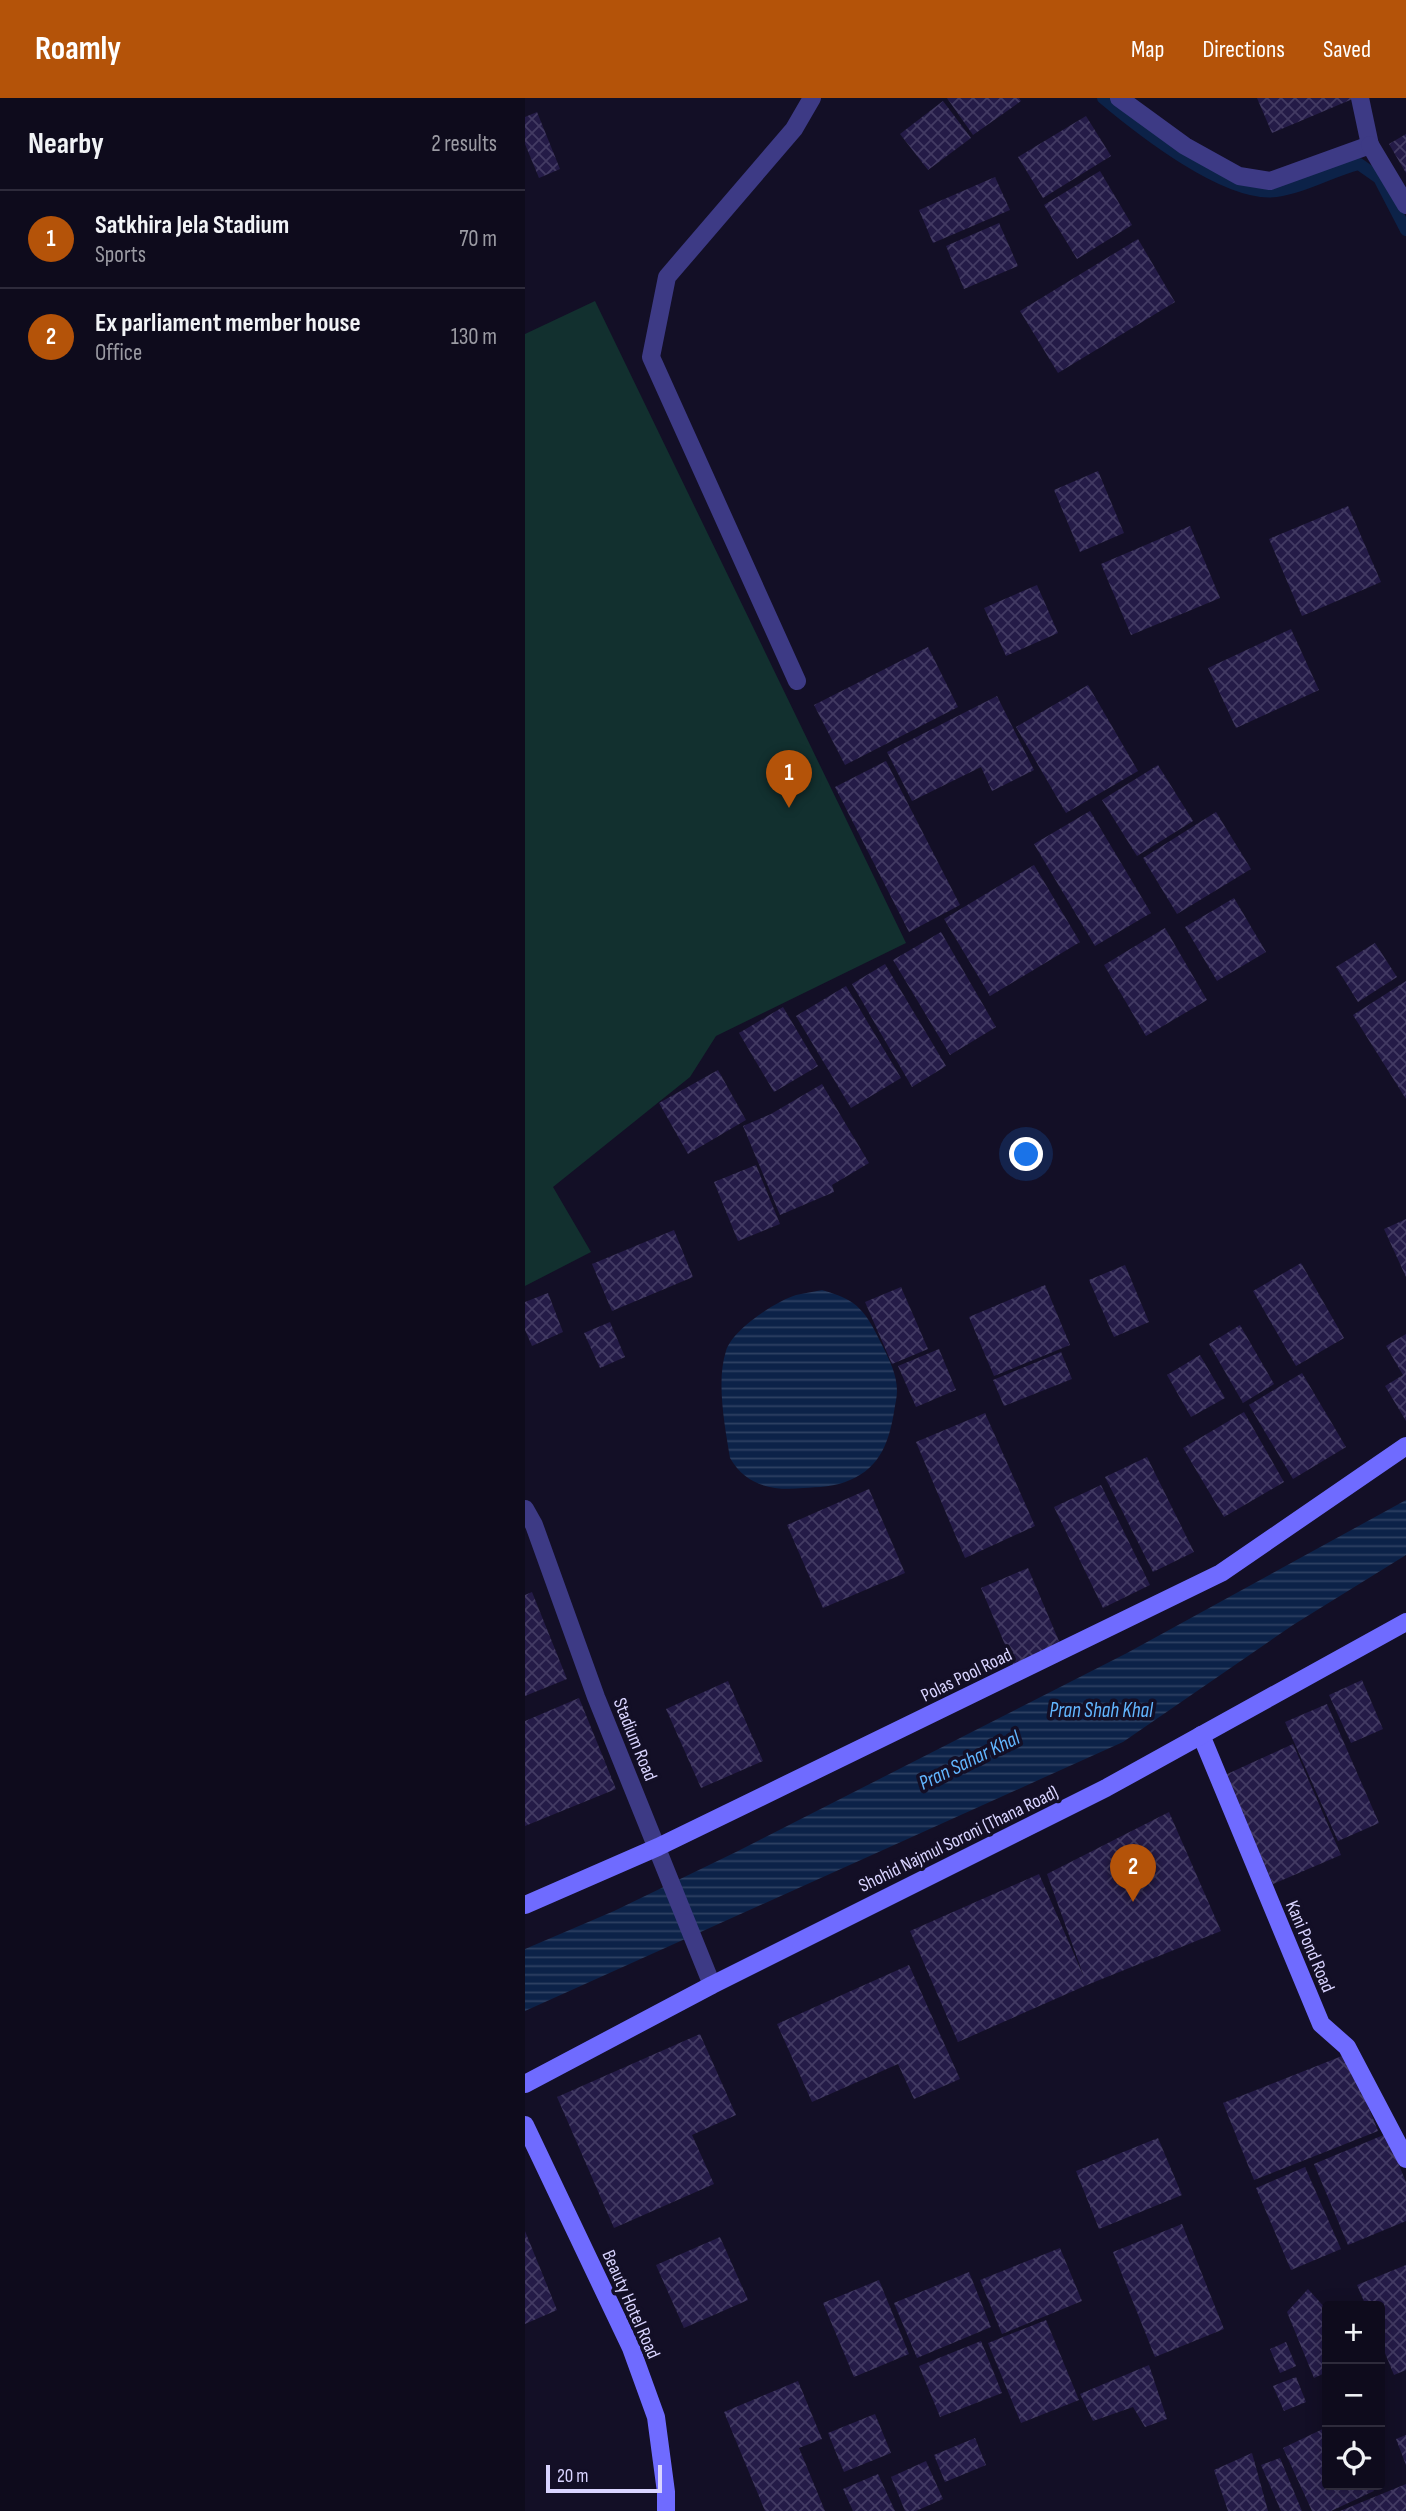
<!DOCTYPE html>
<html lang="en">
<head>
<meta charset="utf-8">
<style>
  body { margin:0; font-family:"Sofia Sans Condensed",sans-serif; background:#171425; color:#f1f3f6 }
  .controls { position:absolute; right:21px; bottom:21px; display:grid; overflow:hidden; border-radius:7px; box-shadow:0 4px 18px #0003 }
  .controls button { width:63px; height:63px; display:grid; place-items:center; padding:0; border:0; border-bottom:2px solid #2e2b3b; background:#0e0b1c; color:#f1f3f6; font:35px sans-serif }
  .scale { position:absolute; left:21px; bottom:18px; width:116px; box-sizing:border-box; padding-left:7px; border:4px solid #d9d4ff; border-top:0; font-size:19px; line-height:24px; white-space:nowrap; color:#d9d4ff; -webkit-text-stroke:5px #130f26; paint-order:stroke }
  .you { position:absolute; left:502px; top:1057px; width:24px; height:24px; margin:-18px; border:5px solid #fff; border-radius:50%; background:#1a73e8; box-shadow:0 0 0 10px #1a73e833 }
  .badge { display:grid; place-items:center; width:46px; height:46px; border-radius:50%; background:#b45309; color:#fff; font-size:23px; font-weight:700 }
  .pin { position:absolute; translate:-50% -58px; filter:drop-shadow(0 2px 4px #0008) }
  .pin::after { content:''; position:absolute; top:37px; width:24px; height:21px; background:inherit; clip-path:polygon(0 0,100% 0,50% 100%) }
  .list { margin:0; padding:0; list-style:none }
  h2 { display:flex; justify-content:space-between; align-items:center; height:91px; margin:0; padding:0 28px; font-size:30px }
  h2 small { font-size:23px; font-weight:400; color:#9b9ba3 }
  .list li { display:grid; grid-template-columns:46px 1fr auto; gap:21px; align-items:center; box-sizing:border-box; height:98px; padding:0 28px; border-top:2px solid #2e2b3b }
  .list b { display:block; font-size:26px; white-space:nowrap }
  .list p { margin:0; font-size:23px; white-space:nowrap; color:#9b9ba3 }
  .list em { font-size:23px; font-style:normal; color:#9b9ba3 }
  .icon { flex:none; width:38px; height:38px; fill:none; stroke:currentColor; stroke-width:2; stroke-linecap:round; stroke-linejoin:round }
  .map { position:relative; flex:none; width:881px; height:2413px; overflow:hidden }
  header { display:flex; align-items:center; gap:42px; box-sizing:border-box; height:98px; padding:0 35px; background:#b45309; color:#fff }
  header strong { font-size:33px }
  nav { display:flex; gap:38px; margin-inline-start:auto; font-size:24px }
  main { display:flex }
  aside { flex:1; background:#0e0b1c }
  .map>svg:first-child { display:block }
</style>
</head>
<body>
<header>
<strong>Roamly</strong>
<nav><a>Map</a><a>Directions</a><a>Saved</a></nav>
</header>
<main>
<aside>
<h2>Nearby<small>2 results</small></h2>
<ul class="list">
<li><span class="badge">1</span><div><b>Satkhira Jela Stadium</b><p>Sports</p></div><em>70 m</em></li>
<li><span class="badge">2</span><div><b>Ex parliament member house</b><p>Office</p></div><em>130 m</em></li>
</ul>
</aside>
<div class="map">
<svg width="881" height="2413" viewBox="0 0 881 2413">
  <defs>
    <pattern id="water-rules" width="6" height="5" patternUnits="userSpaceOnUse" patternTransform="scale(1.75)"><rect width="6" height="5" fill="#0c2248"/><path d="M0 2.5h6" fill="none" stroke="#2f4163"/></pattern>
    <pattern id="building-cross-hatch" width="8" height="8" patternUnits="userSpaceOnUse" patternTransform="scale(1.75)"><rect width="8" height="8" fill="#241b47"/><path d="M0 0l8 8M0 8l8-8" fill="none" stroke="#433b63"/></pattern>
  </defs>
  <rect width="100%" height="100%" fill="#130f26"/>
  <polygon fill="#12302f" points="70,203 381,845 191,938 165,979 28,1089 66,1154 0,1188 0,236"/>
  <g fill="url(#water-rules)">
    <path d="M 297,1192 C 334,1202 341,1214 357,1247 C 364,1261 372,1276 372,1293 C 372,1299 370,1307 369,1314 C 364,1343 356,1369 325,1382 C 311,1389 293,1389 278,1390 C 248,1393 221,1388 205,1360 C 200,1329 191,1283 201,1253 C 207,1232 251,1203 271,1197 C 279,1195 289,1194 297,1192 Z"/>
    <polygon points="881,1402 881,1457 768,1527 598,1644 0,1913 0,1851 89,1813 213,1753 602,1555"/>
  </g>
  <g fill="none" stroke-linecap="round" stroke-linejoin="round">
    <path stroke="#0c2248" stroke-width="12" d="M 578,0 C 615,31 702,100 751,93 C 780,89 806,73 834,66 L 854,80 L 881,132"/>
  </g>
  <g fill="url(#building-cross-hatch)">
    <polygon points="422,0 494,0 496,3 448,37"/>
    <polygon points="732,0 830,0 747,35"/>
    <polygon points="418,3 446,40 403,72 375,36"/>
    <polygon points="12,14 35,71 14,80 0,46 0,19"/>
    <polygon points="561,18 586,58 518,100 493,59"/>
    <polygon points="881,36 881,75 864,46"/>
    <polygon points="575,73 607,127 552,161 519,107"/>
    <polygon points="470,79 485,112 408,145 394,112"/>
    <polygon points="474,125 493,168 439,191 421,148"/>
    <polygon points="613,141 650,204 533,275 495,213"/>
    <polygon points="573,373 599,435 555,454 529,392"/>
    <polygon points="823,408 856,484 777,518 744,441"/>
    <polygon points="665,428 695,500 606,537 576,466"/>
    <polygon points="512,487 533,535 481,558 459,510"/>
    <polygon points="766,531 794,592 711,630 683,570"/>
    <polygon points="403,549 433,609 320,667 289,607"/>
    <polygon points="563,587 613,673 541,715 491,629"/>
    <polygon points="472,598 509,672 467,693 456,669 387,703 362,654"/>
    <polygon points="361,663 435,807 384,834 310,689"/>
    <polygon points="633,667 668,723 612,758 577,702"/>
    <polygon points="565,713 626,815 570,848 509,746"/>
    <polygon points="691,714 726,771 652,816 618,760"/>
    <polygon points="509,767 555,844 465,898 419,821"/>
    <polygon points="709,800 741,854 692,883 660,829"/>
    <polygon points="640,830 682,902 621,938 579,867"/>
    <polygon points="416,834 471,929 425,957 368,862"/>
    <polygon points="850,845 872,879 833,904 811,869"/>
    <polygon points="360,866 421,968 387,989 327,886"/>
    <polygon points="881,883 881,1001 828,917"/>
    <polygon points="321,888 376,980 326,1010 271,918"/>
    <polygon points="258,909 293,968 249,994 214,935"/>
    <polygon points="193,972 221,1022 163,1056 134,1005"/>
    <polygon points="297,986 344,1065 307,1087 309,1094 255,1117 218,1028 246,1016"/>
    <polygon points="231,1067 255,1126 213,1143 189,1084"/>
    <polygon points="881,1121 881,1179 859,1131"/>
    <polygon points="149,1132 168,1179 87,1213 67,1166"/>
    <polygon points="776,1165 819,1240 771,1268 728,1193"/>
    <polygon points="600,1167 624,1224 589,1239 564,1182"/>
    <polygon points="520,1187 545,1247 469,1278 444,1219"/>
    <polygon points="376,1189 403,1251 367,1266 340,1204"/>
    <polygon points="23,1195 38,1234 7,1248 0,1232 0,1204"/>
    <polygon points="85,1224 100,1259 75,1270 59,1235"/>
    <polygon points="715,1227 749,1286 718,1305 684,1246"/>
    <polygon points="881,1236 881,1323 860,1288 878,1277 861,1248"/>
    <polygon points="414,1251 431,1292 391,1309 373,1268"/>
    <polygon points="536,1254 547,1281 479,1308 468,1282"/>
    <polygon points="675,1257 700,1300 666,1319 642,1277"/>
    <polygon points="777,1275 821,1349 768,1381 724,1307"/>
    <polygon points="719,1314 759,1384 699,1419 658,1350"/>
    <polygon points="460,1315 510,1428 440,1460 391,1344"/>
    <polygon points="622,1359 669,1454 628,1474 580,1379"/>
    <polygon points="576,1387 625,1487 578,1510 529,1409"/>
    <polygon points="344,1391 380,1475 298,1510 262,1427"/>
    <polygon points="503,1470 539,1555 492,1575 456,1490"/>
    <polygon points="7,1494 42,1581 0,1598 0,1497"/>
    <polygon points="837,1582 858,1631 826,1645 804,1597"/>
    <polygon points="203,1583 238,1663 176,1690 141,1611"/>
    <polygon points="54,1600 91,1691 0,1728 0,1623"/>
    <polygon points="802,1606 854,1725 813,1743 760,1624"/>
    <polygon points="768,1646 816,1757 748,1786 700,1677"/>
    <polygon points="644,1714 696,1833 562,1887 433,1944 385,1833 514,1776 559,1879 522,1776"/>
    <polygon points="384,1867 435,1981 389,2001 373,1966 287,2004 252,1926"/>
    <polygon points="175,1936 211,2017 167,2037 189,2086 89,2130 32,1999"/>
    <polygon points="822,1956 853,2033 729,2082 698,2005"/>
    <polygon points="861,2036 881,2084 881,2123 823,2147 789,2066"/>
    <polygon points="633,2040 657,2097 574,2131 551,2073"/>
    <polygon points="780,2069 816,2151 766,2172 731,2090"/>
    <polygon points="657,2126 699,2231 630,2259 588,2154"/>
    <polygon points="0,2133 32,2212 0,2226"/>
    <polygon points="195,2139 223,2202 159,2230 131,2167"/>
    <polygon points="535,2150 557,2203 477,2236 455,2182"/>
    <polygon points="881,2167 881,2272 869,2277 855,2243 855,2208 841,2208 832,2187"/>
    <polygon points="444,2174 466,2229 392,2260 369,2205"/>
    <polygon points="354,2182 384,2256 329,2279 298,2205"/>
    <polygon points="783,2191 802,2212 802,2274 789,2280 762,2214"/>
    <polygon points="521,2222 554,2302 496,2325 463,2245"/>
    <polygon points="456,2243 477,2295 415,2319 394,2268"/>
    <polygon points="761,2244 771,2268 755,2275 745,2251"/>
    <polygon points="624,2267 642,2321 620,2329 608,2309 568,2323 555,2296"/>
    <polygon points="771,2279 781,2304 759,2313 748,2288"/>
    <polygon points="273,2283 297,2341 274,2350 300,2413 240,2413 199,2314"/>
    <polygon points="350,2316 366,2355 319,2374 303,2335"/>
    <polygon points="802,2329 802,2387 846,2387 849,2393 806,2413 787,2413 758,2350"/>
    <polygon points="881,2337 881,2367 871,2341"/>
    <polygon points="450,2340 461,2367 420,2384 409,2357"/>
    <polygon points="727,2355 743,2413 703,2413 689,2372"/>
    <polygon points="755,2360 777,2413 756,2413 736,2367"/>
    <polygon points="401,2363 418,2401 391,2413 380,2413 366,2379"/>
    <polygon points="353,2376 370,2413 328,2413 318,2391"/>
    <polygon points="881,2386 881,2413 815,2413"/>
  </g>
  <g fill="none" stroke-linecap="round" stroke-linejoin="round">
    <g stroke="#3d3a85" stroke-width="18">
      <polyline points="594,0 660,48 714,78 745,83 845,47 835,0"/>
      <polyline points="845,47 881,107"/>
      <polyline points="272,583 126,259 142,179 269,31 287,0"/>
      <polyline points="0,1411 9,1427 71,1599 187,1887"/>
    </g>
    <g stroke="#6f6bff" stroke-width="18">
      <polyline points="676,1637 796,1926 822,1949 881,2061"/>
      <polyline points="0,1807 133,1749 696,1475 881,1348"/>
      <polyline points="0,1986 187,1887 581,1690 881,1524"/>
      <polyline points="0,2027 106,2250 131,2319 141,2394 141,2413"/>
    </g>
  </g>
  <g text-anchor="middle" stroke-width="7" stroke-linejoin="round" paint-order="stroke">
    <g font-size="19" fill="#d9d4ff" stroke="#130f26">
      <text transform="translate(441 1576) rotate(-26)" y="7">Polas Pool Road</text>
      <text transform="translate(111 1641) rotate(68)" y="7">Stadium Road</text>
      <text transform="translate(433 1740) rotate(-26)" y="7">Shohid Najmul Soroni (Thana Road)</text>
      <text transform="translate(786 1848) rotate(67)" y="7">Kani Pond Road</text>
      <text transform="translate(107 2206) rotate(66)" y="7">Beauty Hotel Road</text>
    </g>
    <g font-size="21" font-style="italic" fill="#62b6ff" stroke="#130f26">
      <text x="576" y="1619">Pran Shah Khal</text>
      <text transform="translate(444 1662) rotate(-26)" y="7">Pran Sahar Khal</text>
    </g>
  </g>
</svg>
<div class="controls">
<button>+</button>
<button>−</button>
<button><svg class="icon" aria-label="locate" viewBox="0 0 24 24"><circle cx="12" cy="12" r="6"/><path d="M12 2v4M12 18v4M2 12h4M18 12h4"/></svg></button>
</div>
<div class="scale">20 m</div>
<div class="you"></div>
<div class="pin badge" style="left:264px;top:710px">1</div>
<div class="pin badge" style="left:608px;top:1804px">2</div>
</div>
</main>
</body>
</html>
